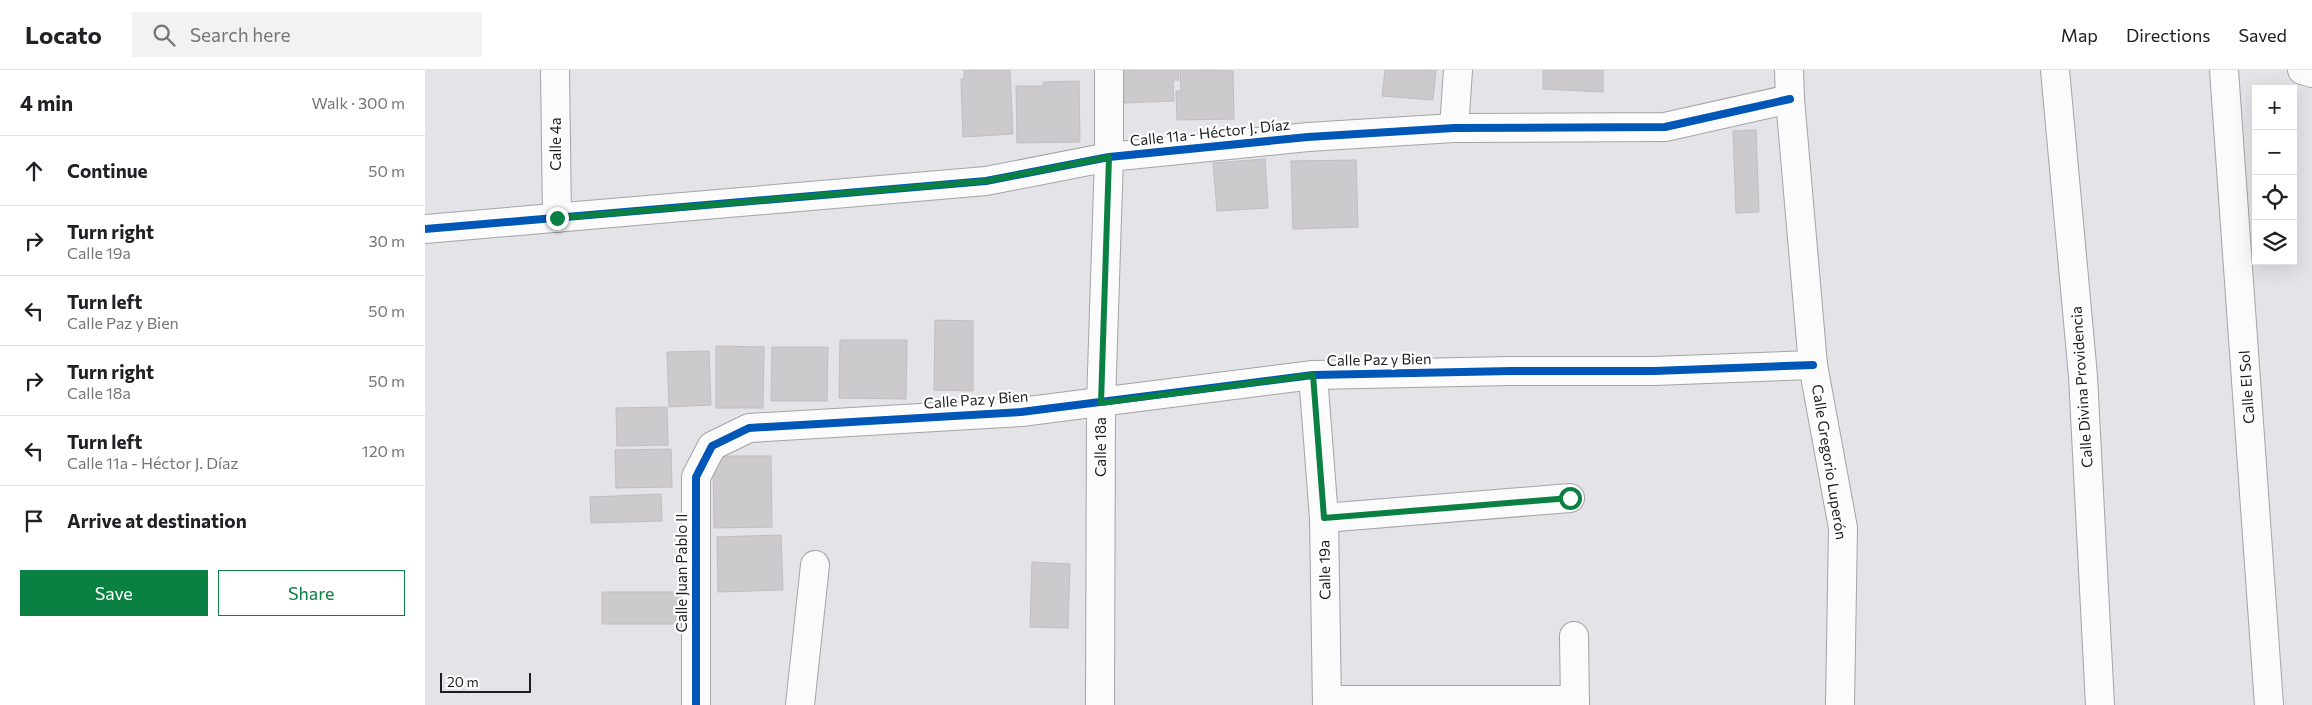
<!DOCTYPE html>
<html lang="en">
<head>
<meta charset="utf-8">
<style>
  body { margin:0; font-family:Commissioner,sans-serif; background:#f2f2f2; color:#202124 }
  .controls { position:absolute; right:15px; top:15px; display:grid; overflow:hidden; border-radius:0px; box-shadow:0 5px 20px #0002 }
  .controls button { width:45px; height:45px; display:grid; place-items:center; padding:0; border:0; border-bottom:1px solid #e0e0e0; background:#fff; color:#202124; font:25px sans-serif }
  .scale { position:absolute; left:15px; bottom:12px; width:91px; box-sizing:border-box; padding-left:5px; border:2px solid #1e1e22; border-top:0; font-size:14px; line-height:18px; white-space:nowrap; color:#1e1e22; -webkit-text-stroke:4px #fff; paint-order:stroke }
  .stop { position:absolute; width:15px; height:15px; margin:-11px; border:4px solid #0b8043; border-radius:50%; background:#fff }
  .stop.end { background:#0b8043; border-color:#fff; box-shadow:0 1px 5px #0008 }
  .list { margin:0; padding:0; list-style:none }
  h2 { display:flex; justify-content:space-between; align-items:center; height:65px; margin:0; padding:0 20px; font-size:21px }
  h2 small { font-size:16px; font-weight:400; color:#757577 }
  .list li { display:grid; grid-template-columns:32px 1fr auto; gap:15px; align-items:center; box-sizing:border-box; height:70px; padding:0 20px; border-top:1px solid #e0e0e0 }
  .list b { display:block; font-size:19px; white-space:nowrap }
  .list p { margin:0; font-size:16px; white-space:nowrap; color:#757577 }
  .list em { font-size:16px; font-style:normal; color:#757577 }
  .actions { display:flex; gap:10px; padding:15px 20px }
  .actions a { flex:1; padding:11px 0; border:1px solid #0b8043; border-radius:0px; text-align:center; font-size:18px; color:#0b8043 }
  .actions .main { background:#0b8043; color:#fff }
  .icon { flex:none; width:28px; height:28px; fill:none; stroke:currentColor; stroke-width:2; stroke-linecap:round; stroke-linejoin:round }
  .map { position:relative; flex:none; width:1887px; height:635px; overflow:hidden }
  header { display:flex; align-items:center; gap:30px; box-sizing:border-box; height:70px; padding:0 25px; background:#fff; border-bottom:1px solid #e0e0e0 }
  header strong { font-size:24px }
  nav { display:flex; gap:28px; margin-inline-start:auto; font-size:18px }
  .search { width:350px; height:45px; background:#f2f2f2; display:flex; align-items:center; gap:12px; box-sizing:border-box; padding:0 18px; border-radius:0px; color:#757577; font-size:19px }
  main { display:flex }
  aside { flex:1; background:#fff }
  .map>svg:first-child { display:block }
</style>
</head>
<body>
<header>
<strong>Locato</strong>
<div class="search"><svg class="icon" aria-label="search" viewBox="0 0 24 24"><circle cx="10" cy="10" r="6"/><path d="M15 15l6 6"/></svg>Search here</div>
<nav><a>Map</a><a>Directions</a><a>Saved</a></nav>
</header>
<main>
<aside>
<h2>4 min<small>Walk · 300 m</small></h2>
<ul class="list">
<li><svg class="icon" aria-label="ahead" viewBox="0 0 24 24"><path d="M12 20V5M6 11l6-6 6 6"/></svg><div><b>Continue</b></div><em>50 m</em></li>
<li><svg class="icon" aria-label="right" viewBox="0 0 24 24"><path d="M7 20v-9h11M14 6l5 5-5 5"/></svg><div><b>Turn right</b><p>Calle 19a</p></div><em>30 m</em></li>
<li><svg class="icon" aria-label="left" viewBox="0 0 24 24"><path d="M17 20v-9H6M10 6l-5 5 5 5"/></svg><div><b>Turn left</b><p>Calle Paz y Bien</p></div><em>50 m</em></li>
<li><svg class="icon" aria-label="right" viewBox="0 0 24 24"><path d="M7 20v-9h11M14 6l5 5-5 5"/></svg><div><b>Turn right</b><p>Calle 18a</p></div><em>50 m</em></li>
<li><svg class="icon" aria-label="left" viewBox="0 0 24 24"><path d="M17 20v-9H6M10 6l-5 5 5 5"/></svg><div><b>Turn left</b><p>Calle 11a - Héctor J. Díaz</p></div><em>120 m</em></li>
<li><svg class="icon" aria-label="arrive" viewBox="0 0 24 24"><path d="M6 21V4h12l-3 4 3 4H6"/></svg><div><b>Arrive at destination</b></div></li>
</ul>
<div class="actions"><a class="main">Save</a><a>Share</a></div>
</aside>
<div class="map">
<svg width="1887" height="635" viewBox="0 0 1887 635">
  <rect width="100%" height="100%" fill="#e3e3e8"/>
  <g fill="#cccacd" stroke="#c0bec2">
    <polygon points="539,0 585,0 588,64 538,67 536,9 539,9"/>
    <polygon points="696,0 753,0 754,10 748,10 749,31 697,33"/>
    <polygon points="755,0 808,1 809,49 752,50 751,21 756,21"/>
    <polygon points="960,0 1011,0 1008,30 957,26"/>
    <polygon points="1118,0 1178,0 1178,22 1118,19"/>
    <polygon points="654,11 655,72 592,73 591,16 618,16 618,12"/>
    <polygon points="1331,60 1334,142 1311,143 1308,61"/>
    <polygon points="840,89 843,138 792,141 788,93"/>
    <polygon points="931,90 933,157 868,159 866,91"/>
    <polygon points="510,250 548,251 548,321 509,320"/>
    <polygon points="415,270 482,270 481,329 414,328"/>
    <polygon points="291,276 339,277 338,338 291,338"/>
    <polygon points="347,277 403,277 402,331 346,331"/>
    <polygon points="284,281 286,335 244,337 242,282"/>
    <polygon points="242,337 243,375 192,376 191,338"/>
    <polygon points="246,379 247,417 191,418 190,380"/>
    <polygon points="288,386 346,386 347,457 289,458"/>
    <polygon points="236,424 237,451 166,453 165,427"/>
    <polygon points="356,465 358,520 293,522 292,467"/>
    <polygon points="607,492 645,494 643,558 605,557"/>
    <rect x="177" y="522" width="79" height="32"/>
  </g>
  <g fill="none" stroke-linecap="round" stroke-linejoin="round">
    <g stroke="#a4a4a8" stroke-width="30">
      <g id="minor">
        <polyline points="130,0 132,148"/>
        <polyline points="1364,0 1365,29 1388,295 1418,458 1415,635"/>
        <polyline points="1630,0 1658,306 1675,635"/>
        <polyline points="1799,0 1844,635"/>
        <polyline points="1877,0 1887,3"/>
        <polyline points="1029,58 1033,0"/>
        <polyline points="0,159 561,111 684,87 883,67 1029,58 1240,57 1365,29"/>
        <polyline points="888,305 899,448 902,635"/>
        <polyline points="899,448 1145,428"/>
        <polyline points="1149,566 1150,635"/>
        <polyline points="902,630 1150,630"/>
        <polyline points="271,635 271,407 287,376 324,358 596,342 888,305 1086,301 1229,301 1388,295"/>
        <polyline points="375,635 390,495"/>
        <polyline points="675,635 676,333 684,87 684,0"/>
      </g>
    </g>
    <use href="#minor" stroke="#fbfbfc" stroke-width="28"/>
    <g stroke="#fff" stroke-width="11">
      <g id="cycleway">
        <polyline points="0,159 561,111 684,87 883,67 1029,58 1240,57 1365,29"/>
        <polyline points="271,635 271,407 287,376 324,358 596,342 888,305 1086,301 1229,301 1388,295"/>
      </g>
    </g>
    <use href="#cycleway" stroke="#0057b8" stroke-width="8"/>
  </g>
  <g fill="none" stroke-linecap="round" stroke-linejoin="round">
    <polyline stroke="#0b8043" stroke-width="6" points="132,148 561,111 684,87 676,333 888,305 899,448 1145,428"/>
  </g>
  <g text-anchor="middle" stroke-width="4.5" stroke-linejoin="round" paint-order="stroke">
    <g font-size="15" fill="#1e1e22" stroke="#fff">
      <text transform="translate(785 63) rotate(-6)" y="5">Calle 11a - Héctor J. Díaz</text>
      <text transform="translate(131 74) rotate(-90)" y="5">Calle 4a</text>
      <text transform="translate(954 290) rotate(-1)" y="5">Calle Paz y Bien</text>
      <text transform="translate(1657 317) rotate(-94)" y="5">Calle Divina Providencia</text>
      <text transform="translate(1822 317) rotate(-94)" y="5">Calle El Sol</text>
      <text transform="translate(551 330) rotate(-4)" y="5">Calle Paz y Bien</text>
      <text transform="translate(676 377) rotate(-90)" y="5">Calle 18a</text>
      <text transform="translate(1404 392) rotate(81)" y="5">Calle Gregorio Luperón</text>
      <text transform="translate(900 500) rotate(-91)" y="5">Calle 19a</text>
      <text transform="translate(257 503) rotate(-90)" y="5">Calle Juan Pablo II</text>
    </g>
  </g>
</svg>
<div class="controls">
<button>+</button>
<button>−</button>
<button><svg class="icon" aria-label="locate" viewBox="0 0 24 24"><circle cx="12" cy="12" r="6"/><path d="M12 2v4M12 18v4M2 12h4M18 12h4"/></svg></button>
<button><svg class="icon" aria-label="layers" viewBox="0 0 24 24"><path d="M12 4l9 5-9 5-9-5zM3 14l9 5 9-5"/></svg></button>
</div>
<div class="scale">20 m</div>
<div class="stop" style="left:1145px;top:428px"></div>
<div class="stop end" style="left:132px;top:148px"></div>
</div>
</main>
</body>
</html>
